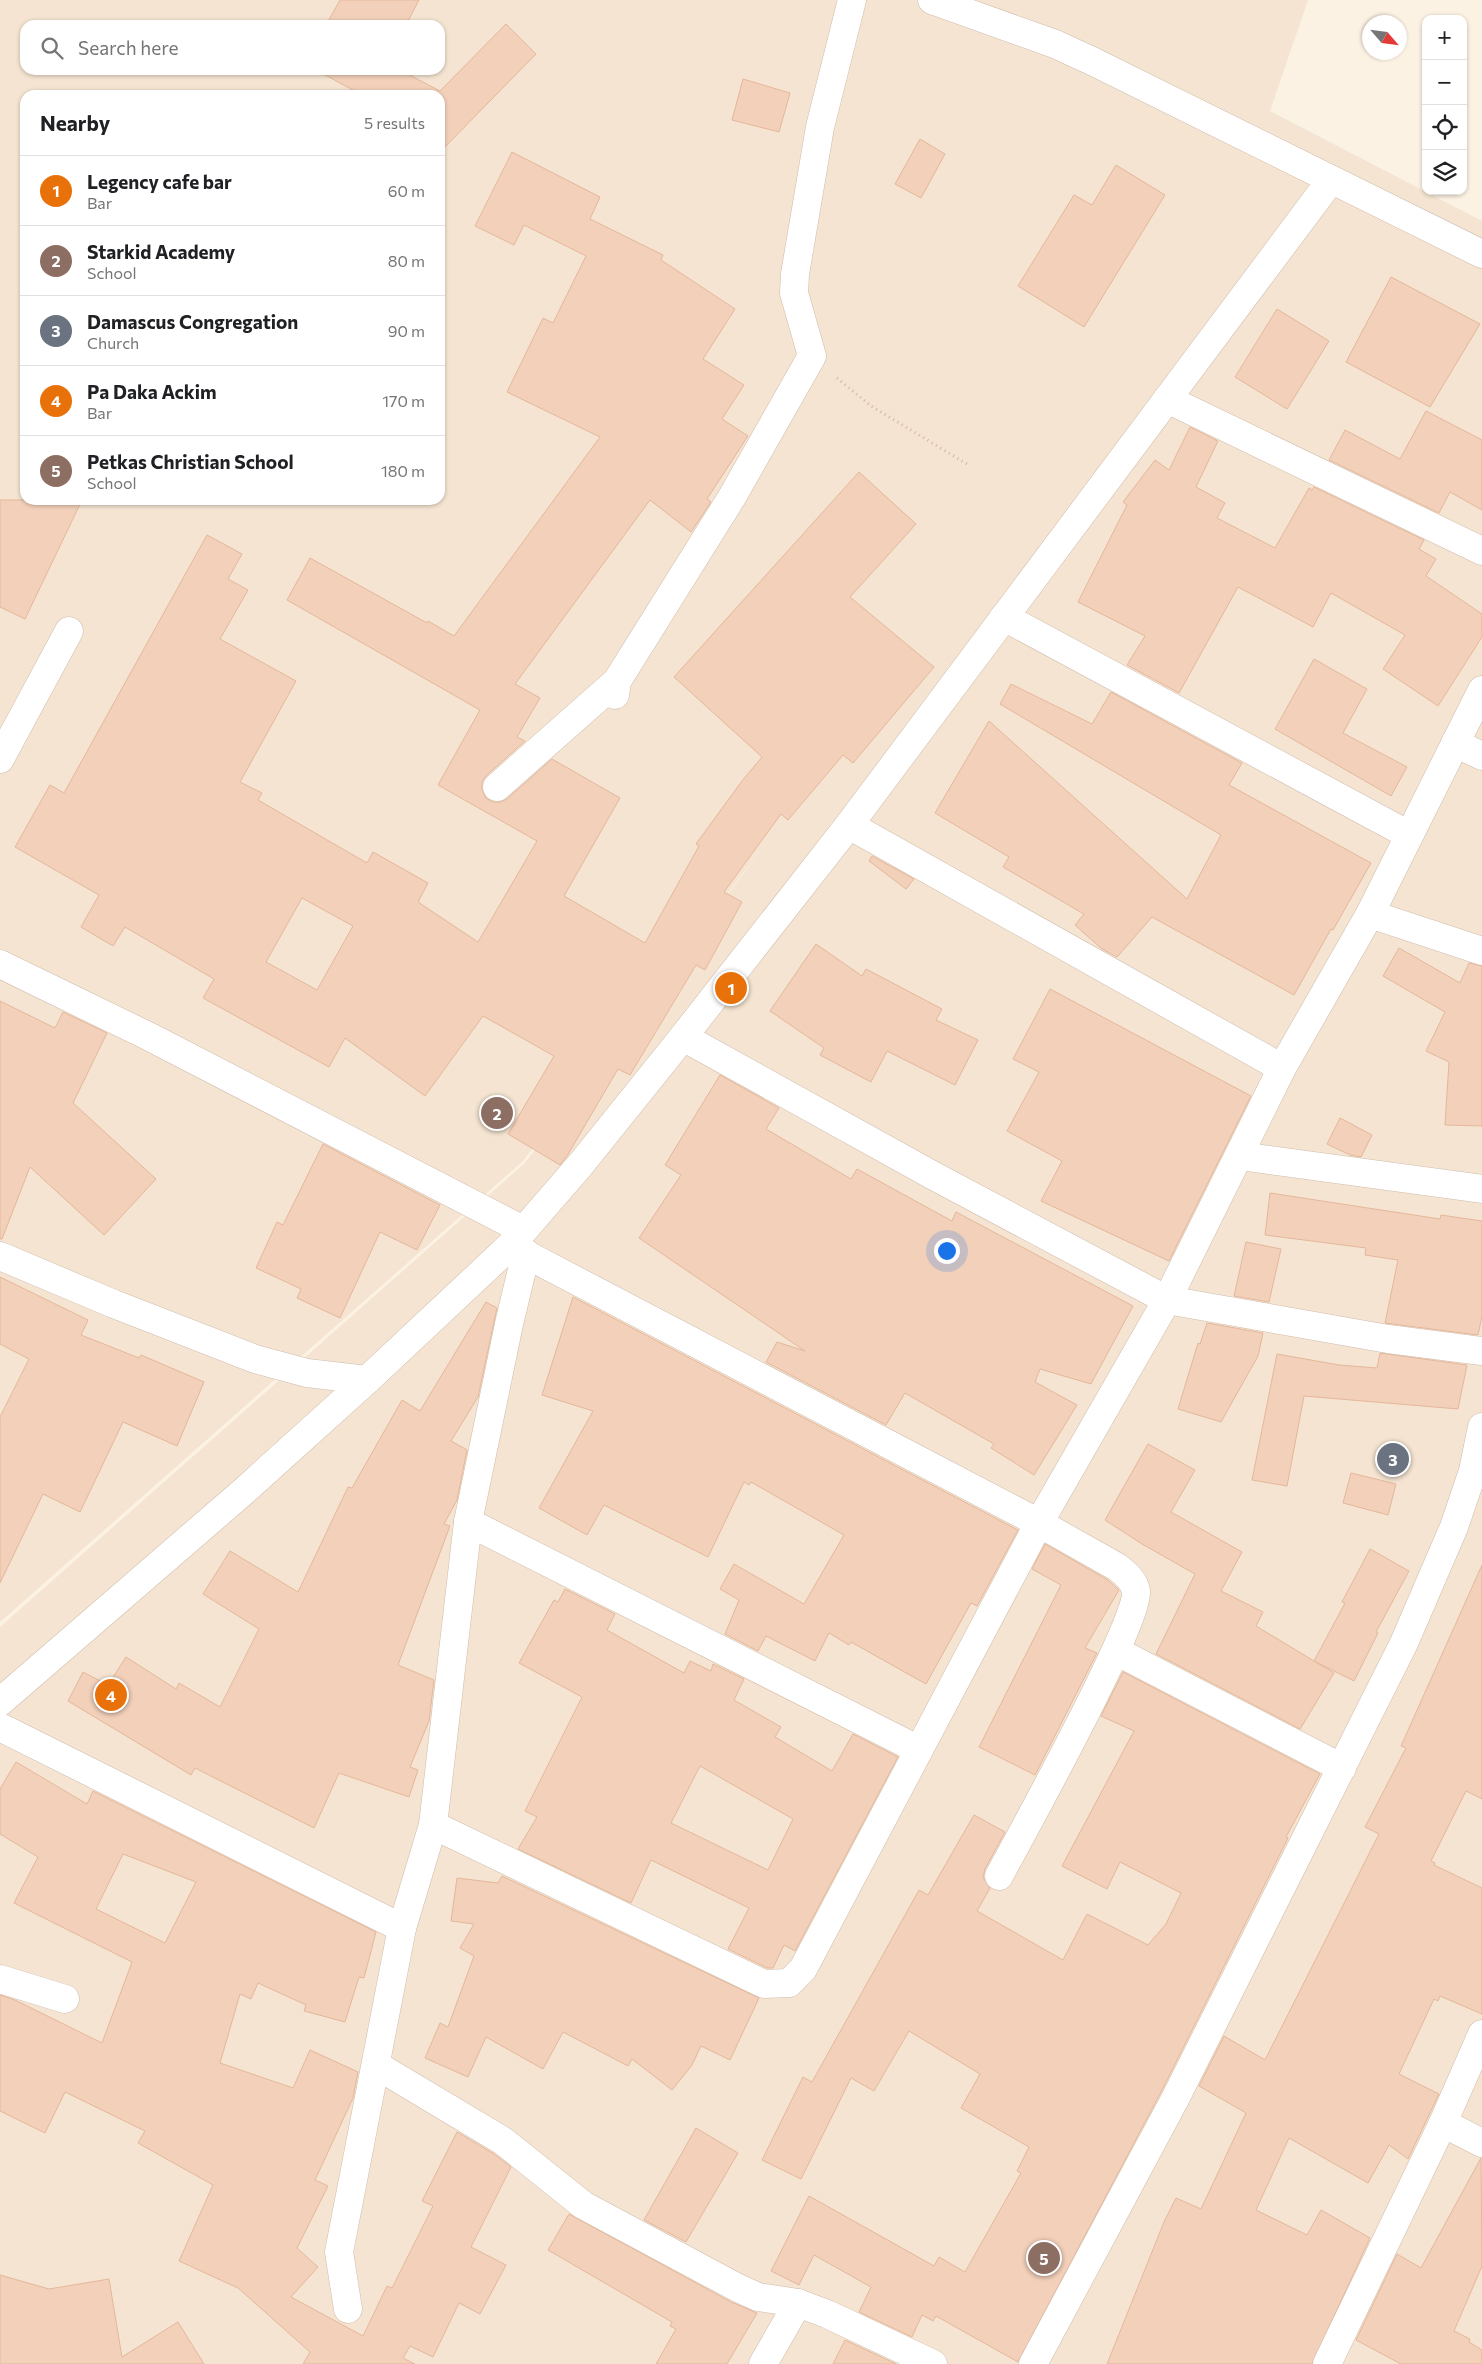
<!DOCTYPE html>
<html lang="en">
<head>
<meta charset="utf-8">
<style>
  body { margin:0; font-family:Commissioner,sans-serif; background:#f6f6f6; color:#202124 }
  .controls { position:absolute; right:15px; top:15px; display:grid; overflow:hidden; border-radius:10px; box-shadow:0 1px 4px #0004 }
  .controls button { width:45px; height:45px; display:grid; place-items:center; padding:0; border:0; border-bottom:1px solid #e0e0e0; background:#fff; color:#202124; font:25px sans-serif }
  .compass { position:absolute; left:1362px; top:15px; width:45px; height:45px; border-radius:50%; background:#fff; box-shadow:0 1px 4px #0004; rotate:118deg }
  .you { position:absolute; left:946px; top:1250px; width:18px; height:18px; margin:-12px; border:4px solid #fff; border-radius:50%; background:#1a73e8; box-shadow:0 0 0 8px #1a73e833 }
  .badge { display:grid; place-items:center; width:32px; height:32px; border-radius:50%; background:#e76b47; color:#fff; font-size:16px; font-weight:700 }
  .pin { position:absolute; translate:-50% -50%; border:2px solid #fff; box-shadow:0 1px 5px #0006 }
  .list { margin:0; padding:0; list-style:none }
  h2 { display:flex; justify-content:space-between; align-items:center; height:65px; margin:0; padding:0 20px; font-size:21px }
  h2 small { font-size:16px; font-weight:400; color:#757577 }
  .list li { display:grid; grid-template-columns:32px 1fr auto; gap:15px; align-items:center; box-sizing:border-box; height:70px; padding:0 20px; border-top:1px solid #e0e0e0 }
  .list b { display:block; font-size:19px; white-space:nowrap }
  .list p { margin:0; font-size:16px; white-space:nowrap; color:#757577 }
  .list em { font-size:16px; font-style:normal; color:#757577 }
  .icon { flex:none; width:28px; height:28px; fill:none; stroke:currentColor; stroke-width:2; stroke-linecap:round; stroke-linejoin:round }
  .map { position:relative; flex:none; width:1482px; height:2364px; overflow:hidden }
  .search { position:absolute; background:#fff; box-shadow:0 1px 4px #0004; left:20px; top:20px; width:425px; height:55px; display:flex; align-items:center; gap:12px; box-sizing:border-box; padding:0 18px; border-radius:15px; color:#757577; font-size:19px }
  .panel { position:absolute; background:#fff; box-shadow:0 1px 4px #0004; left:20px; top:90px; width:425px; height:415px; border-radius:15px }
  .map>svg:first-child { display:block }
</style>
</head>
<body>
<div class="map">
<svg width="1482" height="2364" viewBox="0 0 1482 2364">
  <rect width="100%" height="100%" fill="#fcf2e3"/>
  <path fill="#f4e4d1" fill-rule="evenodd" d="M 0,0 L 1308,0 L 1270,111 L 1482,221 L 1482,2364 L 0,2364 L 0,1627 L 525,1163 L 786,817 L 523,1161 L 0,1622 ZM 25,25 L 440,25 L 440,70 L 25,70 ZM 25,95 L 440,95 L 440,500 L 25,500 Z"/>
  <g fill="#f2d0ba" stroke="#e5b79a" fill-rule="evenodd">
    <polygon points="340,0 419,0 406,25 326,25"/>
    <polygon points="506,24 536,54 440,152 440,95 362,95 316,70 400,70 440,91"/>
    <polygon points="743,79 790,93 779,132 732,120"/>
    <polygon points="920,139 945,154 921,198 895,184"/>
    <path d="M 512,152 L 600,197 L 590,219 L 663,255 L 661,260 L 735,309 L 703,359 L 744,385 L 722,419 L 748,436 L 707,499 L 711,502 L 691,532 L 650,500 L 515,684 L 540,698 L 517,737 L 525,741 L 487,775 L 482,782 L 482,790 L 486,798 L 493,802 L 500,802 L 507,799 L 552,759 L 620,798 L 564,896 L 645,943 L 699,846 L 696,844 L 742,781 L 762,757 L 674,677 L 859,472 L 916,524 L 850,597 L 934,667 L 853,763 L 843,755 L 788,820 L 781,814 L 724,892 L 742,902 L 705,970 L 696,965 L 630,1075 L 618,1069 L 567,1156 L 560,1165 L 508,1134 L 554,1056 L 483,1016 L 425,1096 L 345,1038 L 329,1067 L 203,998 L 214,979 L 125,927 L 113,946 L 81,927 L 99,895 L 15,847 L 50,785 L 64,793 L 207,535 L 242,554 L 228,579 L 248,590 L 220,639 L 296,681 L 240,782 L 262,793 L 258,800 L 367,863 L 373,852 L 428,883 L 418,902 L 478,942 L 537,841 L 438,785 L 480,710 L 287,600 L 310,558 L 427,623 L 428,621 L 454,636 L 600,437 L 507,392 L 543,318 L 553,323 L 586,256 L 524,225 L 514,245 L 475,226 ZM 302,898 L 353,926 L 317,990 L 266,962 Z"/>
    <polygon points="1116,165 1165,195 1084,327 1018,286 1074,195 1092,205"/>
    <polygon points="1391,277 1480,324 1430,407 1346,362"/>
    <polygon points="1277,309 1329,341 1287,409 1235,377"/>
    <polygon points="1426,411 1482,440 1482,510 1450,492 1439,513 1329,460 1345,430 1400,459"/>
    <polygon points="1190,427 1218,441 1196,487 1225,503 1217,518 1275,548 1309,488 1312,490 1314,487 1424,540 1419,549 1436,559 1426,576 1482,614 1482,637 1438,706 1383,669 1405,635 1331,593 1313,627 1238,587 1179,693 1127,665 1145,636 1078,602 1127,505 1123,502 1155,460 1169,470"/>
    <polygon points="0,500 82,500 25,619 0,607"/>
    <polygon points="1314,659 1367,689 1343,733 1407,767 1391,796 1275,729"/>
    <polygon points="1011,684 1092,724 1111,692 1242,763 1229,785 1371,863 1333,930 1331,929 1294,995 1152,917 1117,957 1102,949 1075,925 1084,914 1003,867 1009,857 935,813 989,721 1187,899 1221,835 1000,704"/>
    <polygon points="872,856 914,879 906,889 869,861"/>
    <polygon points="816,944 862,976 866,969 942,1009 936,1020 978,1040 955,1085 887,1051 871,1082 820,1055 824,1048 770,1011"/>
    <polygon points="1399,948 1460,983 1469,963 1482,966 1482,1126 1445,1125 1449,1062 1426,1051 1445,1012 1383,976"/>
    <polygon points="1050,989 1251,1096 1169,1261 1041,1201 1062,1161 1007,1131 1039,1072 1013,1059"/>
    <polygon points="0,1001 55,1028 63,1012 107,1033 73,1103 156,1179 104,1235 30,1167 2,1239 0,1239"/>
    <polygon points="720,1075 779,1108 766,1129 851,1179 857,1169 952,1221 956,1212 1133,1306 1091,1384 1040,1369 1035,1382 1077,1405 1034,1475 991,1448 994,1444 905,1393 886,1425 766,1362 777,1342 805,1351 639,1238 681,1175 665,1165"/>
    <polygon points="1340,1118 1372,1135 1361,1157 1350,1155 1327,1144"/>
    <polygon points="323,1144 440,1205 417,1250 380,1232 340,1318 297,1298 301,1289 256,1268 277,1222 283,1225"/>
    <polygon points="1270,1193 1440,1219 1441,1215 1482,1221 1482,1316 1478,1335 1385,1323 1398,1260 1365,1255 1366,1248 1265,1235"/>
    <polygon points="1246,1242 1281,1249 1269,1302 1234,1296"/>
    <polygon points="0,1277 88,1320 81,1335 139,1358 141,1355 204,1382 177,1446 123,1422 80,1512 43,1494 0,1583 0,1417 29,1359 0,1344"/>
    <polygon points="573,1297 1018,1530 977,1606 971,1603 926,1684 851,1642 849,1645 829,1633 815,1661 766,1636 758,1651 725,1634 739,1600 720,1589 734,1564 804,1604 844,1535 751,1482 749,1485 744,1482 708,1557 604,1505 587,1535 539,1508 593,1411 542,1395"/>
    <polygon points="486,1302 497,1308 478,1397 451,1441 467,1450 457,1500 444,1524 450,1526 398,1665 434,1680 429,1721 410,1767 418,1770 409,1797 339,1773 314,1828 195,1768 191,1775 68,1701 83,1672 108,1685 126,1657 176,1689 179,1683 220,1707 259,1629 203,1594 230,1551 298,1592 348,1487 352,1488 402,1400 420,1411"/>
    <polygon points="1207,1323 1263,1333 1258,1356 1221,1422 1178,1409 1198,1343 1200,1344"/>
    <polygon points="1380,1353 1467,1365 1458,1409 1304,1396 1287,1486 1252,1480 1277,1354 1339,1365 1377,1368"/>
    <polygon points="1148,1444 1195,1470 1171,1512 1242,1552 1221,1591 1263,1612 1256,1626 1334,1673 1300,1729 1156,1654 1195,1574 1142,1544 1105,1520"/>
    <polygon points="1351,1473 1396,1484 1388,1515 1343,1503"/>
    <polygon points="1045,1544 1108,1580 1119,1590 1085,1648 1097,1653 1035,1775 979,1747 1061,1585 1032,1569"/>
    <polygon points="1370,1549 1409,1571 1376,1632 1378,1633 1354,1681 1314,1661 1345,1603 1342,1602"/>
    <polygon points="1482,1565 1482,1799 1466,1791 1431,1861 1435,1863 1434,1865 1482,1888 1482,2014 1440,1996 1438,2001 1434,1999 1399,2074 1439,2094 1408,2159 1389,2145 1368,2183 1289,2138 1256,2210 1307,2235 1321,2210 1370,2238 1312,2364 1107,2364 1164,2222 1176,2198 1201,2209 1246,2113 1199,2086 1224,2036 1265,2060 1379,1834 1365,1827 1406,1748 1401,1746"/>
    <path d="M 565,1589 L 615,1614 L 607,1630 L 684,1673 L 690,1661 L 711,1671 L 713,1664 L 744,1679 L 734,1700 L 781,1727 L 775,1737 L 832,1771 L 853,1734 L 898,1757 L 795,1951 L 784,1945 L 773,1968 L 767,1968 L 728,1949 L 749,1908 L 651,1860 L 631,1903 L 518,1849 L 537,1817 L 525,1811 L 582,1697 L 519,1663 L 554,1600 L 558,1602 ZM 700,1766 L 793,1819 L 768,1870 L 671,1823 Z"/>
    <polygon points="1123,1672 1320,1774 1286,1837 1288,1838 1161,2092 1018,2362 936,2316 933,2321 922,2315 912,2337 859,2312 871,2287 814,2255 799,2285 771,2271 809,2196 934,2266 939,2257 965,2272 1021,2173 1017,2171 1029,2147 961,2108 980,2074 909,2031 874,2091 851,2078 801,2179 762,2160 803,2077 812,2082 919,1890 928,1895 974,1815 1005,1832 985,1869 983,1877 990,1888 977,1911 1063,1960 1087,1914 1148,1945 1166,1924 1181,1893 1120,1862 1107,1889 1062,1866 1134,1731 1101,1716"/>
    <path d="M 16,1762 L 87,1804 L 93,1791 L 376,1932 L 364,1978 L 359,1977 L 345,2022 L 304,2011 L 306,2005 L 258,1983 L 251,1999 L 240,1994 L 220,2063 L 293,2088 L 310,2050 L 358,2072 L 353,2098 L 315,2180 L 328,2186 L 297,2248 L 318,2267 L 291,2297 L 363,2336 L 387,2286 L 392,2288 L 433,2206 L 422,2201 L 457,2132 L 494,2154 L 511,2167 L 471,2247 L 506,2265 L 480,2314 L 459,2303 L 433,2357 L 410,2346 L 403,2358 L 415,2364 L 303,2364 L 310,2352 L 238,2288 L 179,2261 L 213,2185 L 138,2143 L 145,2131 L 65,2092 L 45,2133 L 0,2111 L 0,1995 L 15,2000 L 102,2043 L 132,1962 L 14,1903 L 38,1857 L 0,1834 L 0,1789 ZM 123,1854 L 196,1882 L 165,1943 L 96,1909 Z"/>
    <polygon points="502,1876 759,1998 730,2060 701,2046 692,2065 672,2090 632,2059 628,2066 563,2032 543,2069 486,2037 468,2077 425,2058 440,2023 448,2027 474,1956 460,1948 474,1924 451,1921 457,1878 498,1883"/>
    <polygon points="696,2128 738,2153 686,2242 644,2220"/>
    <polygon points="1481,2158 1482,2266 1454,2331 1470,2339 1469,2342 1482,2350 1482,2364 1401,2364 1356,2340 1397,2254 1421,2268"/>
    <polygon points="569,2214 731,2302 757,2313 727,2364 656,2364 676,2329 670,2326 672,2322 548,2250"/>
    <polygon points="0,2275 49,2289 109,2279 122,2357 178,2322 204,2364 0,2364"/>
    <polygon points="845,2340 896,2364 833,2364"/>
  </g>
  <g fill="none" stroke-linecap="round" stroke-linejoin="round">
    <g stroke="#d0bcac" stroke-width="29">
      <g id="street">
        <polyline points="932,0 1055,44 1092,61 1482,254"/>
        <polyline points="1167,399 1482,551"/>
        <polyline points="1004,617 1409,835"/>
        <polyline points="615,695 617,681 732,497 812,356 794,293 795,274 820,127 852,0"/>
        <polyline points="1455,743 1482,756"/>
        <polyline points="0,759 69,631"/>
        <polyline points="497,787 617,681"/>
        <polyline points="849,825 1282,1068"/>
        <polyline points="1370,914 1482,951"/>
        <polyline points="0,964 150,1037 523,1230"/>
        <polyline points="683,1037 934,1176 1167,1300 1388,1339 1482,1351"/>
        <polyline points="1239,1156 1482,1189"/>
        <path d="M 510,1246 L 1039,1523 L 1117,1567 C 1125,1573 1134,1580 1136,1591 C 1141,1618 1020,1837 999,1876"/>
        <polyline points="0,1256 114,1304 255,1359 307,1373 367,1380"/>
        <polyline points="468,1522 919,1750"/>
        <polyline points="1116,1651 1342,1768"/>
        <polyline points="0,1702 244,1491 367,1380 510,1246 581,1164 683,1037 849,825 1331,180"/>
        <polyline points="0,1727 402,1928"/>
        <polyline points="433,1825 764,1984 789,1983 803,1969 1039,1523 1167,1300 1282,1068 1370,914 1482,690"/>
        <polyline points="0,1979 65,1999"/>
        <polyline points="376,2065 503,2141 583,2205 738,2288 758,2297 798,2303 827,2314 933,2364"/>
        <polyline points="1443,2123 1482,2143"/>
        <polyline points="348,2309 339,2252 402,1928 433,1825 468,1522 509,1324 526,1253"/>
        <polyline points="763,2364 798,2303"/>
        <polyline points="1033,2364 1175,2099 1404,1643 1454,1527 1473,1471 1482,1427"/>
        <polyline points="1327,2364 1443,2123 1482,2034"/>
      </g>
    </g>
    <polyline stroke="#d7b49d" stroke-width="3" stroke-dasharray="1 4" stroke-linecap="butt" points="837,378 871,406 967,464"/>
    <use href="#street" stroke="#fff" stroke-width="28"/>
  </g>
</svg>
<div class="controls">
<button>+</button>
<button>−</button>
<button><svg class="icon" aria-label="locate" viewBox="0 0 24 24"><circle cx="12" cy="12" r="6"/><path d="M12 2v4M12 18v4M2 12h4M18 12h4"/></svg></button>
<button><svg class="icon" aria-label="layers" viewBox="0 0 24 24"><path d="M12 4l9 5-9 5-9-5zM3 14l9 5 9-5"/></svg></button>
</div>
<svg class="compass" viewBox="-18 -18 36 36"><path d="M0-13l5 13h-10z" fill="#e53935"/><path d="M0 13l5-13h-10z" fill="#757577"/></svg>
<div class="you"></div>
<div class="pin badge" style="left:731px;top:988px;background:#e8710a">1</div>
<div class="pin badge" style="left:497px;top:1113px;background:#8d6e63">2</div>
<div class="pin badge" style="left:1393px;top:1459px;background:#6b7280">3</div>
<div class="pin badge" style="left:111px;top:1695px;background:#e8710a">4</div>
<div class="pin badge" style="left:1044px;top:2258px;background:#8d6e63">5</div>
<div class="search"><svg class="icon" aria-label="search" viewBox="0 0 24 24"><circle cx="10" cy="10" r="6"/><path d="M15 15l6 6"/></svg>Search here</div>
<section class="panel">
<h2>Nearby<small>5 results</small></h2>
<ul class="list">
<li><span class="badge" style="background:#e8710a">1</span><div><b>Legency cafe bar</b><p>Bar</p></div><em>60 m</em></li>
<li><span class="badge" style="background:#8d6e63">2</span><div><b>Starkid Academy</b><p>School</p></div><em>80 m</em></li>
<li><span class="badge" style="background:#6b7280">3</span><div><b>Damascus Congregation</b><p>Church</p></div><em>90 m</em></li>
<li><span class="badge" style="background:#e8710a">4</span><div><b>Pa Daka Ackim</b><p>Bar</p></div><em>170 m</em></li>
<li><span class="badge" style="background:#8d6e63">5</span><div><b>Petkas Christian School</b><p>School</p></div><em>180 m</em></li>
</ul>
</section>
</div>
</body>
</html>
